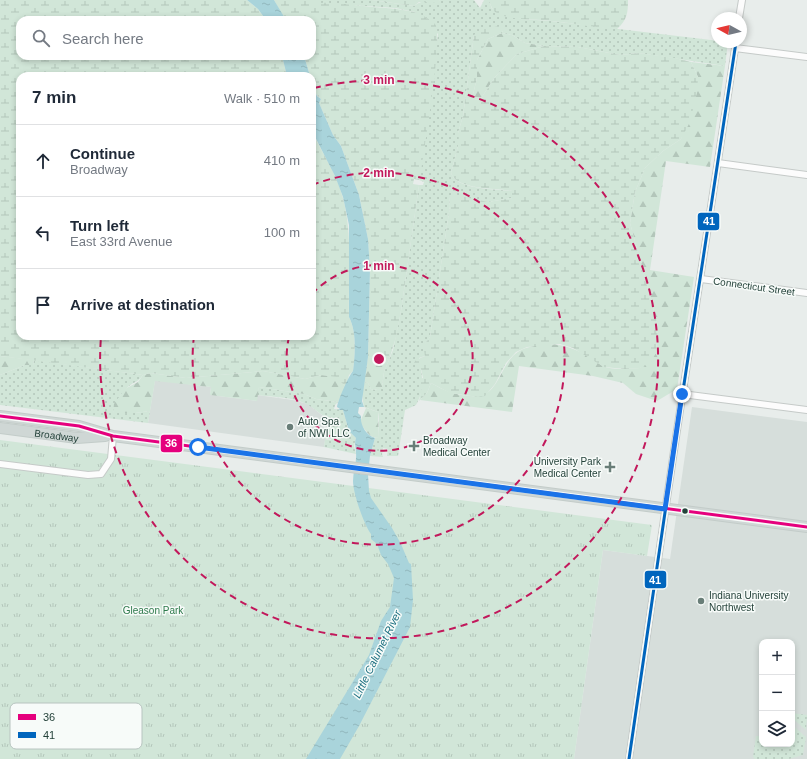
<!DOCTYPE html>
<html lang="en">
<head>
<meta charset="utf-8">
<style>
  body { margin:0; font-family:Helvetica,sans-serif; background:#f6f6f7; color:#1f2937 }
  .controls { position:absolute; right:12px; bottom:12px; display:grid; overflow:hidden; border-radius:8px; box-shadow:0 2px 6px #0003 }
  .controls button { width:36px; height:36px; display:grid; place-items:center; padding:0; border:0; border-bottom:1px solid #e0e1e3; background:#fff; color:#1f2937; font:20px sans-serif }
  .compass { position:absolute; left:711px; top:12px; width:36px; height:36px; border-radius:50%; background:#fff; box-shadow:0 2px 6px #0003; rotate:278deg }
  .stop { position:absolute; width:12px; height:12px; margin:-9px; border:3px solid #1a73e8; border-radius:50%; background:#fff }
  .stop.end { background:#1a73e8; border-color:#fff; box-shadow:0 1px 4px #0008 }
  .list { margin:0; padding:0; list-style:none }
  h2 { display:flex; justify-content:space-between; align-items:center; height:52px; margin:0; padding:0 16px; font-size:17px }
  h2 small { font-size:13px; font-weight:400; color:#747a83 }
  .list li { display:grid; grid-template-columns:26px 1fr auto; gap:12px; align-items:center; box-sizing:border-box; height:72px; padding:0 16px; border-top:1px solid #e0e1e3 }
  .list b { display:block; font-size:15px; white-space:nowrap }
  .list p { margin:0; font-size:13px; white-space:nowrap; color:#747a83 }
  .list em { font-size:13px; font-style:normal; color:#747a83 }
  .icon { flex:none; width:22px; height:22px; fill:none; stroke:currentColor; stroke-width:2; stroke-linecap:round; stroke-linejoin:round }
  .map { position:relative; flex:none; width:807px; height:759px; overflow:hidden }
  .search { position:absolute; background:#fff; box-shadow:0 2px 6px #0003; left:16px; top:16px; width:300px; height:44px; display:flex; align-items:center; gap:10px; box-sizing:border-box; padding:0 14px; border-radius:12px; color:#747a83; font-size:15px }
  .panel { position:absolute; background:#fff; box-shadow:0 2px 6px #0003; left:16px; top:72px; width:300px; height:268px; border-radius:12px }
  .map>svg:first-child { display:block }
</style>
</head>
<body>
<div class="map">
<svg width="807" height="759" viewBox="0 0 807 759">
  <defs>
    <pattern id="grass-dots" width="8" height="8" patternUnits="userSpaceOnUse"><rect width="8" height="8" fill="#d1e6d8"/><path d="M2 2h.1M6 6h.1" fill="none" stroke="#b3c6ba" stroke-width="1.8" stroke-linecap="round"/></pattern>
    <pattern id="forest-firs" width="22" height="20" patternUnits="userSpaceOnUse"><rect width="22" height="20" fill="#d1e6d8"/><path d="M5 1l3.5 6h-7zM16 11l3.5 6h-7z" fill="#b3c6ba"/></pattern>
    <pattern id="wetland-marsh" width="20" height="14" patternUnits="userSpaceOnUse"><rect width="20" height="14" fill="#d1e6d8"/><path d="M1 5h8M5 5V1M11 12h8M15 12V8" fill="none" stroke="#b3c6ba"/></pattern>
    <pattern id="park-tufts" width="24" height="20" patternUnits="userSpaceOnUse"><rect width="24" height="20" fill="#d1e6d8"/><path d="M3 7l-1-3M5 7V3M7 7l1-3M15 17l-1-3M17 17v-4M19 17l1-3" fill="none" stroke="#b3c6ba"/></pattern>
    <pattern id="water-ripples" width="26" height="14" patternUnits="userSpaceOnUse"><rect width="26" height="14" fill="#a9d4db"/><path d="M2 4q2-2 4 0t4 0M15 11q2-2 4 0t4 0" fill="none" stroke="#91b7bd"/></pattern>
  </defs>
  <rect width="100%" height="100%" fill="#e8edeb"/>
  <g fill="#d6dedb" fill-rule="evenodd">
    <polygon points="155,380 211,387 210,395 257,401 257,395 293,400 308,404 328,420 324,447 148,423"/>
    <path d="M 692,407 L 807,422 L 807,759 L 574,759 L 603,550 L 670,559 ZM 762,642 L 792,642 L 792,744 L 762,744 Z"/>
  </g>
  <g fill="url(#grass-dots)">
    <path d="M 321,0 L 372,0 L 414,6 C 421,0 428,1 437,2 L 440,0 L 474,0 L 480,8 L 484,0 L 489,0 L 492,9 L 521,19 L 551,21 L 728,42 L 725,66 L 639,53 L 620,55 L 578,47 L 544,46 L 525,43 L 512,35 L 502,33 L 503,30 L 474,35 L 463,116 L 458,133 L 458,146 L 451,173 C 456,190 497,189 512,191 L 512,198 L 488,202 L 449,197 L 450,206 L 430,337 L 425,344 L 425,356 L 419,358 C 422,378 426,386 416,405 L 405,410 L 398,456 L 387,456 L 388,449 L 383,448 L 382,454 L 383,457 L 370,456 L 375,438 L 379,438 L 379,418 L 378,412 L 364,407 C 362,399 362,391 364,382 L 368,383 L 371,389 L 377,390 L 382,387 L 384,372 L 393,350 L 401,311 L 419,185 L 423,185 L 424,182 L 419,180 L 438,34 L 415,12 L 395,8 L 321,3 Z"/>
    <path d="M 34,360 L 143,375 C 137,383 135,381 129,386 C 120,394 116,401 113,413 L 135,413 L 150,411 L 148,423 L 0,405 L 0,375 L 25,365 L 33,365 Z"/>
    <path d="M 259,387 L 304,394 L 316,399 L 338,402 L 335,405 L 334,409 L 343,410 L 349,431 L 356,438 L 354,446 L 356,454 L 324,447 L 325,439 L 331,440 L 335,419 C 324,420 318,410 308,405 C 294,397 273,397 257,395 Z"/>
    <polygon points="792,713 807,715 806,730 792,718"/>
    <polygon points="792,725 806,737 803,755 789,759 755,759 753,757 756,736 760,736 762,728 762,744 792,744"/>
  </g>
  <g fill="url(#forest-firs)">
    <polygon points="502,33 512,35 525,43 544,46 517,54 495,77 480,100 474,99 473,94 477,78 477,60 488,39"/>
    <path d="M 691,62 L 725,66 L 710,167 L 666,161 L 650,270 L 694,277 L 677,389 L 657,401 L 636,394 L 623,383 L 593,376 L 519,366 L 512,412 L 420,400 L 427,393 L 431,383 C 445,391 454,395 471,396 C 503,400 497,357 526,348 C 550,340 571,345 591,358 C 595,360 599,364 603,366 C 614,371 629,368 640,368 L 656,353 L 658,326 L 630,223 L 635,192 L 645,168 L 663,151 L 681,139 L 698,77 Z"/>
    <polygon points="0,356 34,360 33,365 25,365 0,375"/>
    <polygon points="368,357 384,358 389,360 384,372 382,387 378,390 371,389 368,383 364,382"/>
    <polygon points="263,371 305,379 321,375 336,376 346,387 338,402 316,399 304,394 259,387 257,401 210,395 211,387 155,381 150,411 135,413 113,413 114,404 122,393 121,391 138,382 143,375 151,373 186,378"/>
    <path d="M 366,408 L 378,412 L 379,438 C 369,438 365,430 360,422 Z"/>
    <path d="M 336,417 C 342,423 343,427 342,435 L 338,439 L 325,439 L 328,420 L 335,419 Z"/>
  </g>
  <g fill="url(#wetland-marsh)">
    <path d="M 0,0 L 247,0 L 258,9 L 266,20 L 20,20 L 20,56 L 282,56 L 287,76 L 20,76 L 20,336 L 312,336 L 312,131 C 322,153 337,174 343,198 C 353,236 348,278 349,317 C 357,332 355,355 353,371 L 349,375 L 346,387 L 336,377 L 321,375 L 305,379 L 263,371 L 186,378 L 151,373 L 143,375 L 0,356 Z"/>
    <path d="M 274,0 L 321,0 L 321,3 C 335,2 349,5 363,6 C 381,8 397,8 414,12 C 421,14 430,19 435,24 C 444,36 423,153 421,174 L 419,180 L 414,179 L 413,184 L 419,185 L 401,311 L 396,337 L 389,360 L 384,358 L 368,357 L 370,269 L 368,239 L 359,195 L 341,146 L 333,135 L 319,103 L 321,99 C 314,94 312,85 312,76 L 310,76 L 304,56 L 312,56 L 312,20 L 285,20 Z"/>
    <polygon points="372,0 440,0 437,3 419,2 414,6"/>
    <path d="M 486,0 L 628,0 C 628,13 627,20 617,29 C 595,28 574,23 552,21 C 536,19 511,21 497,13 C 492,11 491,5 489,1 Z"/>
    <path d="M 499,26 L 504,28 L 502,33 L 488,39 L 477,60 L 477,78 L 473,94 L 474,99 L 480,100 L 495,77 L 517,54 L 544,46 L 578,47 L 620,55 L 639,53 L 675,58 L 691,62 L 698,77 L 697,93 L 690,122 L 681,139 L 663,151 L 645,168 L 635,192 L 630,223 L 658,326 L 656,353 L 649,365 L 640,368 L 625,369 L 604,367 L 573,348 L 560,344 L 527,347 L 516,352 L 506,363 L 495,384 L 485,396 L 478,397 L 450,393 L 431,383 L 427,393 L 419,401 L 422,386 L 418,383 L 419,379 L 423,378 L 421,369 L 417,369 L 414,363 L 416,360 L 425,356 L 423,346 L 430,337 L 450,206 L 449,197 L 460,196 L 488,202 L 512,198 L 512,191 C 497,188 456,190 451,173 L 458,146 L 458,133 L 463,116 L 474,35 L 480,30 Z"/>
  </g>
  <polygon fill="url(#park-tufts)" points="0,440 652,525 647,556 603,550 574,759 0,759"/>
  <g fill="url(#water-ripples)">
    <polygon points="247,0 274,0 286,20 266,20 258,9"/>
    <polygon points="282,56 304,56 310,76 287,76"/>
    <path d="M 312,84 L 317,96 L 321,99 L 319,103 L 333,135 L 341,146 L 359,195 L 368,239 L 370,269 L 368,357 L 362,401 L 364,407 L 359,407 L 358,413 L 361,416 C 360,425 366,435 375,438 L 370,456 L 368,474 L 369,491 L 371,498 L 392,528 L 401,544 L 409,563 L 411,564 L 413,600 L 410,627 L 359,726 L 340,759 L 306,759 L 369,655 L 381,621 L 390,607 L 394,578 L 388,564 L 381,555 L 377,544 L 371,539 L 371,534 C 364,525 353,493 353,481 C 353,472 357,462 356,453 C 356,447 354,444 356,438 L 349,431 L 343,410 L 337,410 L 340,409 L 337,407 C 338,400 349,375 353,371 C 355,355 357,332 349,317 L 349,225 L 343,197 L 335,176 L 312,131 Z"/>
  </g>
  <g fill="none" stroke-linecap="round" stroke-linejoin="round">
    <g stroke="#c5cac8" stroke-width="8">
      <g id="street">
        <polyline points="739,18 742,0"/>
        <polyline points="735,48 807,57"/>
        <polyline points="718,163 807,175"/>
        <polyline points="701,279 807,293"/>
        <polyline points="682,394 807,410"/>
        <polyline points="0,464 88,475 101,474 111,459 113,436"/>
        <polyline points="629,759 676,437 736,42"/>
      </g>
    </g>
    <g stroke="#c3ccc9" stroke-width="12">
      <g id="primary">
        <polyline points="0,416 79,426 113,436 807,527"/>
        <path id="s1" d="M 0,428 L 77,438 L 105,436"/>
      </g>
    </g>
    <use href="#street" stroke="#fcfcfc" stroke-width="6"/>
    <use href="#primary" stroke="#cfd7d5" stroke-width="10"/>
    <g stroke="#f7fbf9" stroke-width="6">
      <polyline id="bus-1" points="0,416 79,426 113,436 807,527"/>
    </g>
    <g stroke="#f7fbf9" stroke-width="6">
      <polyline id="bus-2" points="629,759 676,437 736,42"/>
    </g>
    <use href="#bus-1" stroke="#e5007d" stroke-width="3"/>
    <use href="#bus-2" stroke="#0065bd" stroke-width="3"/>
  </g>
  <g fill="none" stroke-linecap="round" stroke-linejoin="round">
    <polyline stroke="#1a73e8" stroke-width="5" points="198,447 665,509 682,394"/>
  </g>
  <g fill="none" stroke="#c2185b" stroke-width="2" stroke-dasharray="7 5">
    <path d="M312 294A93 93 0 1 1 289 337"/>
    <path d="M312 185A186 186 0 1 1 194 336"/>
    <path d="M314 88A279 279 0 1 1 101 337"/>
  </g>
  <g fill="#697e78" stroke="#f7fbf9" stroke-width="1.5">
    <circle cx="290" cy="427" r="4"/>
    <path d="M412 440h4v4h4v4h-4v4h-4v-4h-4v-4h4z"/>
    <path d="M608 461h4v4h4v4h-4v4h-4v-4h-4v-4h4z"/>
    <circle cx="701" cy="601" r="4"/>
  </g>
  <circle fill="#24423a" stroke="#f7fbf9" stroke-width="1.5" cx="685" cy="511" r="3.5"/>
  <g text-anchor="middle" stroke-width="3" stroke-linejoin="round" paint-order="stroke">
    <g font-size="10" fill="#24423a" stroke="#f7fbf9">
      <text transform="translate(754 286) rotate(8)" y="4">Connecticut Street</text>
      <text dy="4" stroke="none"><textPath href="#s1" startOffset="57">Broadway</textPath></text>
    </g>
    <g font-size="10" fill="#24423a" stroke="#f7fbf9" text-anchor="start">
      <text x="298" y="425">Auto Spa<tspan x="298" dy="12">of NWI LLC</tspan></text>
      <text x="423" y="444">Broadway<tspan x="423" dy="12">Medical Center</tspan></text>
      <text x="601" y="465" text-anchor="end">University Park<tspan x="601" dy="12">Medical Center</tspan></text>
      <text x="709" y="599">Indiana University<tspan x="709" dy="12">Northwest</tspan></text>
    </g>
    <g font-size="10" fill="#2d7a4b" stroke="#f7fbf9">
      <text x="153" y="614">Gleason Park</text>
    </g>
    <g font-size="11" font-style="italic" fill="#1c6f80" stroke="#f7fbf9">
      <text transform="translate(377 654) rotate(-64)" y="4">Little Calumet River</text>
    </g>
  </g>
  <rect x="10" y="703" width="132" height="46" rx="6" fill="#f7fbf9" stroke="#b8c4c0" stroke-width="1"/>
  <rect x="18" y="714" width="18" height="6" fill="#e5007d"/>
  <rect x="18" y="732" width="18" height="6" fill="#0065bd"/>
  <g font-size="11" fill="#24423a">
    <text x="43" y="721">36</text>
    <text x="43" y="739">41</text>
  </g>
  <circle cx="379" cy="359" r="6" fill="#c2185b" stroke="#f7fbf9" stroke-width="2"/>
  <g font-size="12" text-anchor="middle" font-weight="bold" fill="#c2185b" stroke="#f7fbf9" stroke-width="3" stroke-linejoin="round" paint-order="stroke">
    <text x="379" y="84">3 min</text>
    <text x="379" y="177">2 min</text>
    <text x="379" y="270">1 min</text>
  </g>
  <g stroke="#f7fbf9" stroke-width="1.5">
    <rect x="697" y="212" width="23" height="19" rx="4" fill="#0065bd"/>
    <rect x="160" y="434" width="23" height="19" rx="4" fill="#e5007d"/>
    <rect x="644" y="570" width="23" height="19" rx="4" fill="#0065bd"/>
  </g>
  <g font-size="11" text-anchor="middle" font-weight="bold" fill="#fff">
    <text x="709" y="225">41</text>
    <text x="171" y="447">36</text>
    <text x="655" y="584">41</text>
  </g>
</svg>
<div class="controls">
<button>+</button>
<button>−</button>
<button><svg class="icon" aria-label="layers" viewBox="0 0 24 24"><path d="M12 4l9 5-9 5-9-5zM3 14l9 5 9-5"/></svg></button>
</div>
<svg class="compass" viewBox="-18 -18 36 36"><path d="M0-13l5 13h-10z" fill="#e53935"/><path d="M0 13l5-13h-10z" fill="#747a83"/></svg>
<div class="stop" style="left:198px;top:447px"></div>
<div class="stop end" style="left:682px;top:394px"></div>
<div class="search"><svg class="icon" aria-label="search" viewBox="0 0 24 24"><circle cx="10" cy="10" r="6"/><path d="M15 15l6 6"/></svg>Search here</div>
<section class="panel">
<h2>7 min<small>Walk · 510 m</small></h2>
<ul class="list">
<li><svg class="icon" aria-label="ahead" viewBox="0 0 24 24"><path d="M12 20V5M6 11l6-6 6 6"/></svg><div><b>Continue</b><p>Broadway</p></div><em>410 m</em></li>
<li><svg class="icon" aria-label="left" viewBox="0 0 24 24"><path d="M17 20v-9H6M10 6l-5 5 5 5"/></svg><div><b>Turn left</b><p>East 33rd Avenue</p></div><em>100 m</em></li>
<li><svg class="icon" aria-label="arrive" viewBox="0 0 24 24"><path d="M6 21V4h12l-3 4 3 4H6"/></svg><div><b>Arrive at destination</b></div></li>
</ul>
</section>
</div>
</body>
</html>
